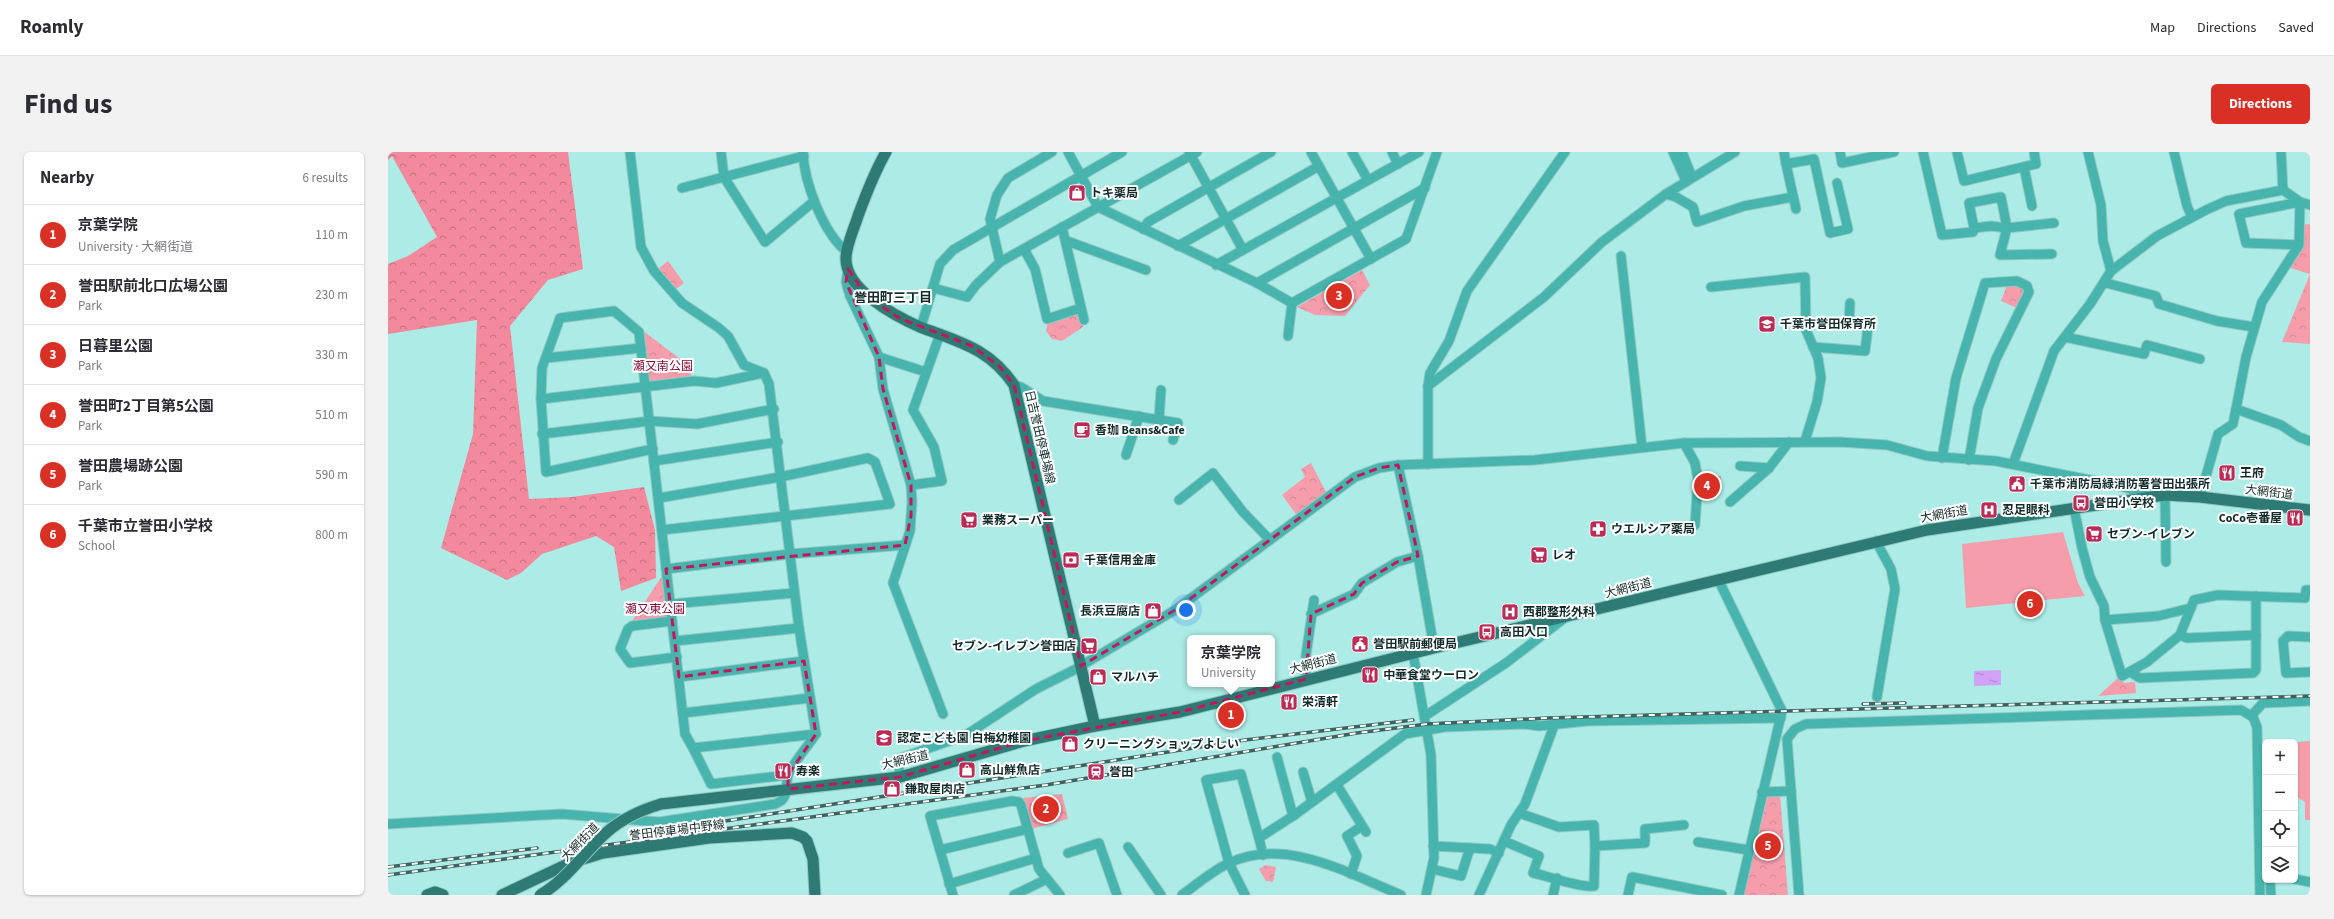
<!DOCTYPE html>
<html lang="en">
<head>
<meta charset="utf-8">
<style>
  body { margin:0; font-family:"Source Sans 3","Noto Sans JP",sans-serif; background:#f2f2f3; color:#2b2b33 }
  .controls { position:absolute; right:12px; bottom:12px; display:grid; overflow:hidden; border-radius:6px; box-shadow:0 1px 3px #0004 }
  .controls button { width:36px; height:36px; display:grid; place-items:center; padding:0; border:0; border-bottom:1px solid #e1e1e2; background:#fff; color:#2b2b33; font:20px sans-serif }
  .you { position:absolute; left:798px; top:458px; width:14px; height:14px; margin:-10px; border:3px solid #fff; border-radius:50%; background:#1a73e8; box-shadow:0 0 0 6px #1a73e833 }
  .badge { display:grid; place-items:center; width:26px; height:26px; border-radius:50%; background:#d93025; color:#fff; font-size:13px; font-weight:700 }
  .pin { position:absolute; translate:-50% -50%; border:2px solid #fff; box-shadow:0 1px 4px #0006 }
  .popup { position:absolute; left:799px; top:483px; width:88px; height:52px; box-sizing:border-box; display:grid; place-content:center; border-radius:6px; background:#fff; filter:drop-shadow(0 1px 3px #0005); font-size:13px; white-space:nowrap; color:#7c7c81 }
  .popup b { font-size:15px; color:#2b2b33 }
  .popup::after { content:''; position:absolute; left:50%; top:100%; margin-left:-8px; border:8px solid transparent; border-top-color:#fff }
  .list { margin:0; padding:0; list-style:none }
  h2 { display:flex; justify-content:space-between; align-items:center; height:52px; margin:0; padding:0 16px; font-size:17px }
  h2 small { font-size:13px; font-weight:400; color:#7c7c81 }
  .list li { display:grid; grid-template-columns:26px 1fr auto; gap:12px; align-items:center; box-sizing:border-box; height:60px; padding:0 16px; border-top:1px solid #e1e1e2 }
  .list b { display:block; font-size:15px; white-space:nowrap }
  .list p { margin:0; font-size:13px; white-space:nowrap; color:#7c7c81 }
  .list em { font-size:13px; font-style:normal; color:#7c7c81 }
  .icon { flex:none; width:22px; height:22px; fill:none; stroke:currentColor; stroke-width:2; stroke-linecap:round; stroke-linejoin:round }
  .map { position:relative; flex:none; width:1922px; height:743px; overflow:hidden; border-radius:6px }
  header { display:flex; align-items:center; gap:24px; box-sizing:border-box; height:56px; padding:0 20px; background:#fff; border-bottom:1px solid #e1e1e2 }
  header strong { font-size:19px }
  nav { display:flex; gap:22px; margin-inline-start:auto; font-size:14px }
  .intro { display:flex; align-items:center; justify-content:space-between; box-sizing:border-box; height:96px; padding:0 24px }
  h1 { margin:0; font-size:28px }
  .button { padding:10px 18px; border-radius:6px; background:#d93025; color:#fff; font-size:14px; font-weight:700 }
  main { display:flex; gap:24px; padding:0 24px }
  aside { flex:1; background:#fff; border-radius:6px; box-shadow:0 1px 3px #0004 }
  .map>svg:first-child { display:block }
</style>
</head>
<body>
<header>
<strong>Roamly</strong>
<nav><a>Map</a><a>Directions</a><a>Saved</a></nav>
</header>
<div class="intro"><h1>Find us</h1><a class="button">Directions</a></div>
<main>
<aside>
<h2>Nearby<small>6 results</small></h2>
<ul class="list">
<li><span class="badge">1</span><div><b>京葉学院</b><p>University · 大網街道</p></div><em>110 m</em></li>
<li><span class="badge">2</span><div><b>誉田駅前北口広場公園</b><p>Park</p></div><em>230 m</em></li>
<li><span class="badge">3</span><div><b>日暮里公園</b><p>Park</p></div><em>330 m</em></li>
<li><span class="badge">4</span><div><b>誉田町2丁目第5公園</b><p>Park</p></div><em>510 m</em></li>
<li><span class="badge">5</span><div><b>誉田農場跡公園</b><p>Park</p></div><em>590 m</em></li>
<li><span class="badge">6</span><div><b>千葉市立誉田小学校</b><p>School</p></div><em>800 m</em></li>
</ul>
</aside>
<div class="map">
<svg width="1922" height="743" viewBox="0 0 1922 743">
  <defs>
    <pattern id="forest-crowns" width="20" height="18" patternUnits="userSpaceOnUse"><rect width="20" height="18" fill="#f3899d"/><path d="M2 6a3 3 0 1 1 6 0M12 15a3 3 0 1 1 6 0" fill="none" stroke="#c37080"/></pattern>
    <pattern id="park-crowns" width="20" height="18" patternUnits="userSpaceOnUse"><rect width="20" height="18" fill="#f69dac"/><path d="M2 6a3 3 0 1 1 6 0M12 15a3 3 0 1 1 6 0" fill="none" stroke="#d28794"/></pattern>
    <pattern id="water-ripples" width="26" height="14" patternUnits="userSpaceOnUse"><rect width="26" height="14" fill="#d2a2f9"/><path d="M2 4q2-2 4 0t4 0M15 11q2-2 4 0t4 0" fill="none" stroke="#a984ca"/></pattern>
  </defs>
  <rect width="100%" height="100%" fill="#adece6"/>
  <g fill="#f69dac">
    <polygon points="1675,380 1690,431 1697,444 1578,456 1574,392"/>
    <polygon points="1922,589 1922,668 1917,668 1917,650 1909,645 1909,590"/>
  </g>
  <polygon fill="url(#forest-crowns)" points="0,0 180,0 195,117 160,128 122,174 141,347 184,345 256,335 267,378 268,426 233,439 226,395 208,384 154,402 133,421 119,428 53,396 85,282 89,168 0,182 0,112 20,104 49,85 4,4 0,8"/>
  <g fill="url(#park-crowns)">
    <polygon points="1922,72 1922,192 1894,190 1922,122 1899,115 1915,73"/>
    <polygon points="280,109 296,131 287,138 271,116"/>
    <polygon points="974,118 982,133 957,164 927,163 909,155"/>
    <polygon points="1619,133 1629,133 1638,140 1629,156 1613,149"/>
    <polygon points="690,160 693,162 695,175 674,189 664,187 658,179 660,170"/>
    <polygon points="254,178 296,210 306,229 260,230"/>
    <polygon points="923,311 939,342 910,365 894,343 917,325 913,317"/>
    <polygon points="1313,323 1333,324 1333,329 1319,340 1312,340"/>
    <polygon points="274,424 281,465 242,472"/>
    <polygon points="1731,525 1736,531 1747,530 1748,541 1710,544"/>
    <polygon points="674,642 680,667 643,677 635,646"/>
    <polygon points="1392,642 1400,743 1354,743 1378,643"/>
    <polygon points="878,713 888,715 885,730 878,729 871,717"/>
  </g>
  <polygon fill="url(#water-ripples)" points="1613,518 1613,533 1586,534 1586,519"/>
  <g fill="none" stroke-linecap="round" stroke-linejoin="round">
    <g stroke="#91c9c4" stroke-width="11">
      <g id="minor">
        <polyline points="333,0 336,25 377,90 425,50"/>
        <path d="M 415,0 C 416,30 435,81 459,100"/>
        <polyline points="680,0 710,55 869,131 904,151"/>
        <polyline points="801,0 855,98"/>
        <polyline points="923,0 983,107"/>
        <polyline points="964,0 980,28"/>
        <polyline points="1004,0 1010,12"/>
        <polyline points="1285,0 1298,29"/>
        <polyline points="1294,0 1304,25"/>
        <polyline points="1396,0 1398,12 1426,7 1442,81 1460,77 1449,31"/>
        <polyline points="1452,0 1454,11 1506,0"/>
        <polyline points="1535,0 1554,83 1585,80 1586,76 1581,51 1613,45 1619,76 1612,103 1664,102"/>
        <polyline points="1569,0 1576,29 1648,12 1646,0"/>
        <polyline points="1700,0 1713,53 1715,89 1723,119"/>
        <polyline points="1786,0 1799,54 1804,65"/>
        <polyline points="1893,0 1895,38"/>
        <polyline points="1398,12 1408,57"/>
        <polyline points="1636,15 1644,54"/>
        <polyline points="294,36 416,4"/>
        <polyline points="1278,42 1288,45 1305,55 1309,70 1356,54 1405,45"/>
        <polyline points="674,75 696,168"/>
        <polyline points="1586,76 1603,74 1619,76 1666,71"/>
        <polyline points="755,77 760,70 883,0"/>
        <polyline points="679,89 758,118"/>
        <polyline points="1911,93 1858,91 1851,62 1912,50 1911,93 1874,150 1858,205 1848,257 1893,273 1911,285 1922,289"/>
        <polyline points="790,94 931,14"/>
        <polyline points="636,97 647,117 659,167 693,156"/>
        <polyline points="1233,104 1254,295"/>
        <polyline points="612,110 602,67 609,43 620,26 664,0"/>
        <polyline points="828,113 1031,0"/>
        <polyline points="460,117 458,130 462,144 491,205 495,237 523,333"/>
        <polyline points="869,131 1037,36"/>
        <polyline points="1718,131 1768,144 1771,152 1829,169 1866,175"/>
        <polyline points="1323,135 1417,125 1418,178 1430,206 1433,226 1429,250 1417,289"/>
        <polyline points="545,136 579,145 588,133 612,110 809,0"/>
        <polyline points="904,151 1018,87 1049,0"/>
        <polyline points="533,175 552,112 565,98 734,0"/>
        <polyline points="552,182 525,258 546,295 554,329 523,333 524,350 522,379 505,431 555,562"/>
        <polyline points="900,184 904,151"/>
        <polyline points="1677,185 1756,202 1759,193 1812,207"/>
        <polyline points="1425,195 1477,199 1480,175 1461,172 1462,151"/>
        <polyline points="491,205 538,220"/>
        <polyline points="158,206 253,196"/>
        <polyline points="626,233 633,235 655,249 790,271 785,288"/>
        <polyline points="1040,234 1042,221 1061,189 1079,139 1177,0"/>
        <polyline points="153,247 306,229 328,231 376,221"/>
        <polyline points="771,267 773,238"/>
        <polyline points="154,282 262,269 309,272 386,257"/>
        <polyline points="1296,291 1307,311 1310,328 1307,373"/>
        <polyline points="265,297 158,320 153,247 154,216 172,166 226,159 251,180 297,582 305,596 428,582"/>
        <polyline points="738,303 751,264"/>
        <polyline points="1554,306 1568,226 1597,131 1629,129 1639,134 1641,140 1608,207 1590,256 1581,308"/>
        <polyline points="266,309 390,290"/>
        <polyline points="1040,312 1040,234 1156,145 1214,90 1278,42 1347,0"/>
        <polyline points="1625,312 1666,199 1702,152 1723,119 1769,84 1818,58 1838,49 1895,38 1912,50 1922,53"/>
        <polyline points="1010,313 1030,404 1046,496"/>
        <polyline points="1352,314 1381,316"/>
        <polyline points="1777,343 1778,410"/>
        <polyline points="1812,345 1830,282 1845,272 1848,257"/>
        <polyline points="271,346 392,325 480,306 487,310 502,352 274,378"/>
        <polyline points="791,348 825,321 855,360 882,388"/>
        <polyline points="1342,350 1381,316 1401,290"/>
        <polyline points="1686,356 1694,396 1702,425 1716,454 1717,468 1734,524 1759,510 1792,483 1806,448 1830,443 1917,446 1918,438 1922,438"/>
        <polyline points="1488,389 1503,417 1507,437 1489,545"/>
        <polyline points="278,417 402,402 517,393"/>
        <polyline points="1330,427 1394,559 1351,743"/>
        <polyline points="283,452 406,441"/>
        <polyline points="923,462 966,442 974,431 1009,410 1030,404"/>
        <polyline points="1717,468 1770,464 1803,456"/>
        <polyline points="284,469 244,474 240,477 232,497 242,511 289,505"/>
        <polyline points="1792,483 1799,486 1868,483"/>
        <polyline points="1922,485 1900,484 1895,489 1898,521 1922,520"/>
        <polyline points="287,489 411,476"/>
        <polyline points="1025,501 1043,603 1046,706 1038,743"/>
        <polyline points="1742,520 1752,526 1865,521 1868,518 1868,444"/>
        <polyline points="291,525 416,509"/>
        <polyline points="918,527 918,503 926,448"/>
        <polyline points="295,561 422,546"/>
        <polyline points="1037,564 1118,511 1178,465"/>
        <polyline points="1863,564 1875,551 1922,549"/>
        <polyline points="305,596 323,632 400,623"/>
        <polyline points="889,605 905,664"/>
        <polyline points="915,620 924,650"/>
        <polyline points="512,625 510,607 578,583 648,537 686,518 787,458 967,325 991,316 1010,313 1147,308 1296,291 1452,290 1499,293 1539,304 1608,309 1732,334 1766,344"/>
        <polyline points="949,633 978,680"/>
        <polyline points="1374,640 1403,639"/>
        <polyline points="1131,661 1171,675 1206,673 1207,694"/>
        <path d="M 0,672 L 174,662 L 271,670 L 387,652 C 402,647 397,635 400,623 C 403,614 422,591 428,582 L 411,476 L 381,232 L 376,221 L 356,213 L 340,184 L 331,176 L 294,151 L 266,119 L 253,95 L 242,0"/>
        <path d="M 1116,689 L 1151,704 L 1145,721 C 1161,724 1191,736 1206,734 L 1207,694 L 1257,691 L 1257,677 L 1296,673"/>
        <polyline points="1310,690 1361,698"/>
        <polyline points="1045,694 1102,697 1111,701"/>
        <polyline points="740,695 773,743"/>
        <polyline points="552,698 640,677"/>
        <polyline points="680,701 711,691 729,743"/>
        <polyline points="875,703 871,686 905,664 1017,582 1057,575 1137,572 1151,574 1200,569 1393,566"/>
        <polyline points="1044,717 1073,724 1082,696"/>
        <polyline points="963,722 969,704 959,684 974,674"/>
        <polyline points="1907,727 1922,730"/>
        <polyline points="1882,728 1883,743"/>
        <polyline points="561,732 648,706"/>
        <polyline points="565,743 542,664 624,649 631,650 633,653 651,717 672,743"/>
        <polyline points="626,743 659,727"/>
        <path d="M 794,743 C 809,732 823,720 839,712 C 896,683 961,722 1013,743"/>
        <polyline points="857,743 841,711 818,628 853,622 871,686"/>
        <polyline points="1091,743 1123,673 1137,652 1167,571"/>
        <polyline points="1165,743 1169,726"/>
        <polyline points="1240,743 1244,725 1334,743"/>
        <polyline points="1411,743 1399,587 1407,577 1418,572 1853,558 1865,565 1869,575 1872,743"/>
      </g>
    </g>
    <g stroke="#91c9c4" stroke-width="13">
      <g id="major">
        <path d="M 498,0 C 486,21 478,42 470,64 C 466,77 459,91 458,105 C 456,137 507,164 532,175 C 571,190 601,196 626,233 L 707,574"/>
        <polyline points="273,652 512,625 636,589 707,574 792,560 1046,496 1539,378 1777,343 1812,345 1922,358"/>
        <polyline points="39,743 47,740 55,743"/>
        <polyline points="114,743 182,711 215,701 321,686 404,681 415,685 419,689 425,707 427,743"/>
      </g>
    </g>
    <use href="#minor" stroke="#47b4ad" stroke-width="9"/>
    <use href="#major" stroke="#2e7b76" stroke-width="11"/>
    <g stroke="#3e625f" stroke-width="3.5">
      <g id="rail">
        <polyline points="1475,552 1517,551"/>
        <polyline points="260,681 857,588 1025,568"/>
        <polyline points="0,715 149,696"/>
        <polyline points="0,723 658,633 969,581 1039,572 1160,566 1922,544"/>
      </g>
    </g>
    <use href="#rail" stroke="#fff" stroke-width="2" stroke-dasharray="6" stroke-linecap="butt"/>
    <g stroke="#91c9c4" stroke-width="13" stroke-linecap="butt">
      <path id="major-bridge" d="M 152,743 C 179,728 196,700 219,680 C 235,666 253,658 273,652"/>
    </g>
    <use href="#major-bridge" stroke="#2e7b76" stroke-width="11"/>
  </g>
  <path fill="none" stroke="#c2185b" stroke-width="3" stroke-dasharray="8 5" stroke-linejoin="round" d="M 460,117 L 476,140 L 495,155 L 511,166 L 584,194 L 611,214 L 626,233 L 693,514 L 787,458 L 967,325 L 991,316 L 1010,313 L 1030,404 L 1009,410 L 974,431 L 966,442 L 923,462 L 918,527 L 792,560 L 636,589 L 512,625 L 400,637 L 400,623 L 428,582 L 416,509 L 291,525 L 278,417 L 517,393 L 523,364 L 523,333 L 495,237 L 491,205 L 458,130 Z"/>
  <defs>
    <g id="shop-square" transform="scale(0.9)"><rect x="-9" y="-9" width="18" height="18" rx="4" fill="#ba2b56" stroke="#fff"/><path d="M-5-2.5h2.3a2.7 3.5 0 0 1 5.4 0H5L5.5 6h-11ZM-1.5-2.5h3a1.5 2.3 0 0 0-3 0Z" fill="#fff"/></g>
    <g id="school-square" transform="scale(0.9)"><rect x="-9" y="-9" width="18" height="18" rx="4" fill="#ba2b56" stroke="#fff"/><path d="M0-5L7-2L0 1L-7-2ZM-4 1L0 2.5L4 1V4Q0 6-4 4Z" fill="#fff"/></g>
    <g id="cafe-square" transform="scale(0.9)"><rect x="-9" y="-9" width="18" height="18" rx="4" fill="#ba2b56" stroke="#fff"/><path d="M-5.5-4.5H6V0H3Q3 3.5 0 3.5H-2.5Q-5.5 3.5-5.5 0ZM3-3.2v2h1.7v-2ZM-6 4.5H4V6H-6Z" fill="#fff"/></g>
    <g id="restaurant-square" transform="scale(0.9)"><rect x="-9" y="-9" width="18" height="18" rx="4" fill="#ba2b56" stroke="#fff"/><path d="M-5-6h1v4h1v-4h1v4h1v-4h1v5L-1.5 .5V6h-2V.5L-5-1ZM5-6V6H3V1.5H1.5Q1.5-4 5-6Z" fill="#fff"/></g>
    <g id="civic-square" transform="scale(0.9)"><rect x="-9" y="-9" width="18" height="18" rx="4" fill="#ba2b56" stroke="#fff"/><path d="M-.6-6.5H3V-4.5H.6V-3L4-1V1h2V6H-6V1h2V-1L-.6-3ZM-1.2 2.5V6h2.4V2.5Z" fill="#fff"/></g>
    <g id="bus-square" transform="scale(0.9)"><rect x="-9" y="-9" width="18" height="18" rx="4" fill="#ba2b56" stroke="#fff"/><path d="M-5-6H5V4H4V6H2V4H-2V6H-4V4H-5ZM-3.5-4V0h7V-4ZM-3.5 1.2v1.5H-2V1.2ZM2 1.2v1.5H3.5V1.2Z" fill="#fff"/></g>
    <g id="hospital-square" transform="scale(0.9)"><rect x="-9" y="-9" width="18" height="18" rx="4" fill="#ba2b56" stroke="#fff"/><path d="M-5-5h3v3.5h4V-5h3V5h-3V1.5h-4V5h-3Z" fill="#fff"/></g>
    <g id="supermarket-square" transform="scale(0.9)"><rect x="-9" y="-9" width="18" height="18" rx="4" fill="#ba2b56" stroke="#fff"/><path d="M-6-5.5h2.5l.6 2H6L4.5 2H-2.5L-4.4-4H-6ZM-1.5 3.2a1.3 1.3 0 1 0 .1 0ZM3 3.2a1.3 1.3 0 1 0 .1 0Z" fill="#fff"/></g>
    <g id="pharmacy-square" transform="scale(0.9)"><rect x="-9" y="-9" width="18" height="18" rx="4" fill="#ba2b56" stroke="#fff"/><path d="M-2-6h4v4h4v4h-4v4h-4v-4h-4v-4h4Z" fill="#fff"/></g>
    <g id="bank-square" transform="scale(0.9)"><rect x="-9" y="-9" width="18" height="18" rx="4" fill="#ba2b56" stroke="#fff"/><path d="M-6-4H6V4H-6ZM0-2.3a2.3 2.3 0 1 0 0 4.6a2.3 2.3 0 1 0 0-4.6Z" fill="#fff"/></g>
    <g id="station-square" transform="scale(0.9)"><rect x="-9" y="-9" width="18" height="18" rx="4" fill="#ba2b56" stroke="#fff"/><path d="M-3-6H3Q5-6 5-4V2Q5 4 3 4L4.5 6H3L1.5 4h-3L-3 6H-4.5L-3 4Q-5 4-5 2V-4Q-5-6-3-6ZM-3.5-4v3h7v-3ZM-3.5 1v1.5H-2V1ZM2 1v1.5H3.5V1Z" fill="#fff"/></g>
  </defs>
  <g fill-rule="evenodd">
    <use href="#shop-square" x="689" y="41"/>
    <use href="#school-square" x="1379" y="172"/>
    <use href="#cafe-square" x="694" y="278"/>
    <use href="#restaurant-square" x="1839" y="321"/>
    <use href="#civic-square" x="1629" y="332"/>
    <use href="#bus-square" x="1693" y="351"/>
    <use href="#hospital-square" x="1601" y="358"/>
    <use href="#restaurant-square" x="1907" y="366"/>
    <use href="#supermarket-square" x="581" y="368"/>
    <use href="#pharmacy-square" x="1210" y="377"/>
    <use href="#supermarket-square" x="1706" y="382"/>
    <use href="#supermarket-square" x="1151" y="403"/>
    <use href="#bank-square" x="683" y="408"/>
    <use href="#shop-square" x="765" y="459"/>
    <use href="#hospital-square" x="1122" y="460"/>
    <use href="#bus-square" x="1099" y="480"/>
    <use href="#civic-square" x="972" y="492"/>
    <use href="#supermarket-square" x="701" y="494"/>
    <use href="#restaurant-square" x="982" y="523"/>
    <use href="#shop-square" x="710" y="525"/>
    <use href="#restaurant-square" x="901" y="550"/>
    <use href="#school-square" x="496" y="586"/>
    <use href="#shop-square" x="682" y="592"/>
    <use href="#shop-square" x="579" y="618"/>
    <use href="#restaurant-square" x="395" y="619"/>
    <use href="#station-square" x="708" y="620"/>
    <use href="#shop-square" x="504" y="637"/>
  </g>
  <g text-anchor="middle" stroke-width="4" stroke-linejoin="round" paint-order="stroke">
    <g font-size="12" font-weight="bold" fill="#112b29" stroke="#fff" text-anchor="start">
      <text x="702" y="45">トキ薬局</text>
      <text x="1392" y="176">千葉市誉田保育所</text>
      <text x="707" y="282">香珈 Beans&amp;Cafe</text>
      <text x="1852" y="325">王府</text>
      <text x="1642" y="336">千葉市消防局緑消防署誉田出張所</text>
      <text x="1706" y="355">誉田小学校</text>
      <text x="1614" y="362">忍足眼科</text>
      <text x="1894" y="370" text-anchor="end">CoCo壱番屋</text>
      <text x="594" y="372">業務スーパー</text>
      <text x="1223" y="381">ウエルシア薬局</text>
      <text x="1719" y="386">セブン-イレブン</text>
      <text x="1164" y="407">レオ</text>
      <text x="696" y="412">千葉信用金庫</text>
      <text x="752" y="463" text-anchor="end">長浜豆腐店</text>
      <text x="1135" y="464">西郡整形外科</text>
      <text x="1112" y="484">高田入口</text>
      <text x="985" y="496">誉田駅前郵便局</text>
      <text x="688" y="498" text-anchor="end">セブン-イレブン誉田店</text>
      <text x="995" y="527">中華食堂ウーロン</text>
      <text x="723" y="529">マルハチ</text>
      <text x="914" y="554">栄清軒</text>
      <text x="509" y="590">認定こども園 白梅幼稚園</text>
      <text x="695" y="596">クリーニングショップよしい</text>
      <text x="592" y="622">高山鮮魚店</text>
      <text x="408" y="623">寿楽</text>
      <text x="721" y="624">誉田</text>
      <text x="517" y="641">鎌取屋肉店</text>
    </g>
    <g font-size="12" fill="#860c37" stroke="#fff">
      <text x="275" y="218">瀬又南公園</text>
      <text x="267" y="461">瀬又東公園</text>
    </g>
    <g font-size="12" fill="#112b29" stroke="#fff">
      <text transform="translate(652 285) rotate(77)" y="4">日吉誉田停車場線</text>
      <text transform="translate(1881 340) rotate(7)" y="4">大網街道</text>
      <text transform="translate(1556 362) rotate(-10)" y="4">大網街道</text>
      <text transform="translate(1240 436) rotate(-14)" y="4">大網街道</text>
      <text transform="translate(925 512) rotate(-14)" y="4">大網街道</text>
      <text transform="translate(517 608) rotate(-13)" y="4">大網街道</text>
      <text transform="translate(289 678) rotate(-7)" y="4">誉田停車場中野線</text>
      <text transform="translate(192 690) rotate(-46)" y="4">大網街道</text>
    </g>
    <g font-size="13" font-weight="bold" fill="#112b29" stroke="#fff">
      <text x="505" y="150">誉田町三丁目</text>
    </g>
  </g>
</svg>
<div class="controls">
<button>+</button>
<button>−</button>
<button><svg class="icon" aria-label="locate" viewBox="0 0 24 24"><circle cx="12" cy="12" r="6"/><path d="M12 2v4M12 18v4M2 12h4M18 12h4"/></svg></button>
<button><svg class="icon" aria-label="layers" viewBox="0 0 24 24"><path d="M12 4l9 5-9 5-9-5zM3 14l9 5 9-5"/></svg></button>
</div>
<div class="you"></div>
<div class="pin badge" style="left:843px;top:563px">1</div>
<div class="popup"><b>京葉学院</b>University</div>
<div class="pin badge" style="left:658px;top:657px">2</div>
<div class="pin badge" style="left:951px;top:144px">3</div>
<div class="pin badge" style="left:1319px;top:334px">4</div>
<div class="pin badge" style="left:1380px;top:694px">5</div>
<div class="pin badge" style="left:1642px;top:452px">6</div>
</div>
</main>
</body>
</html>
